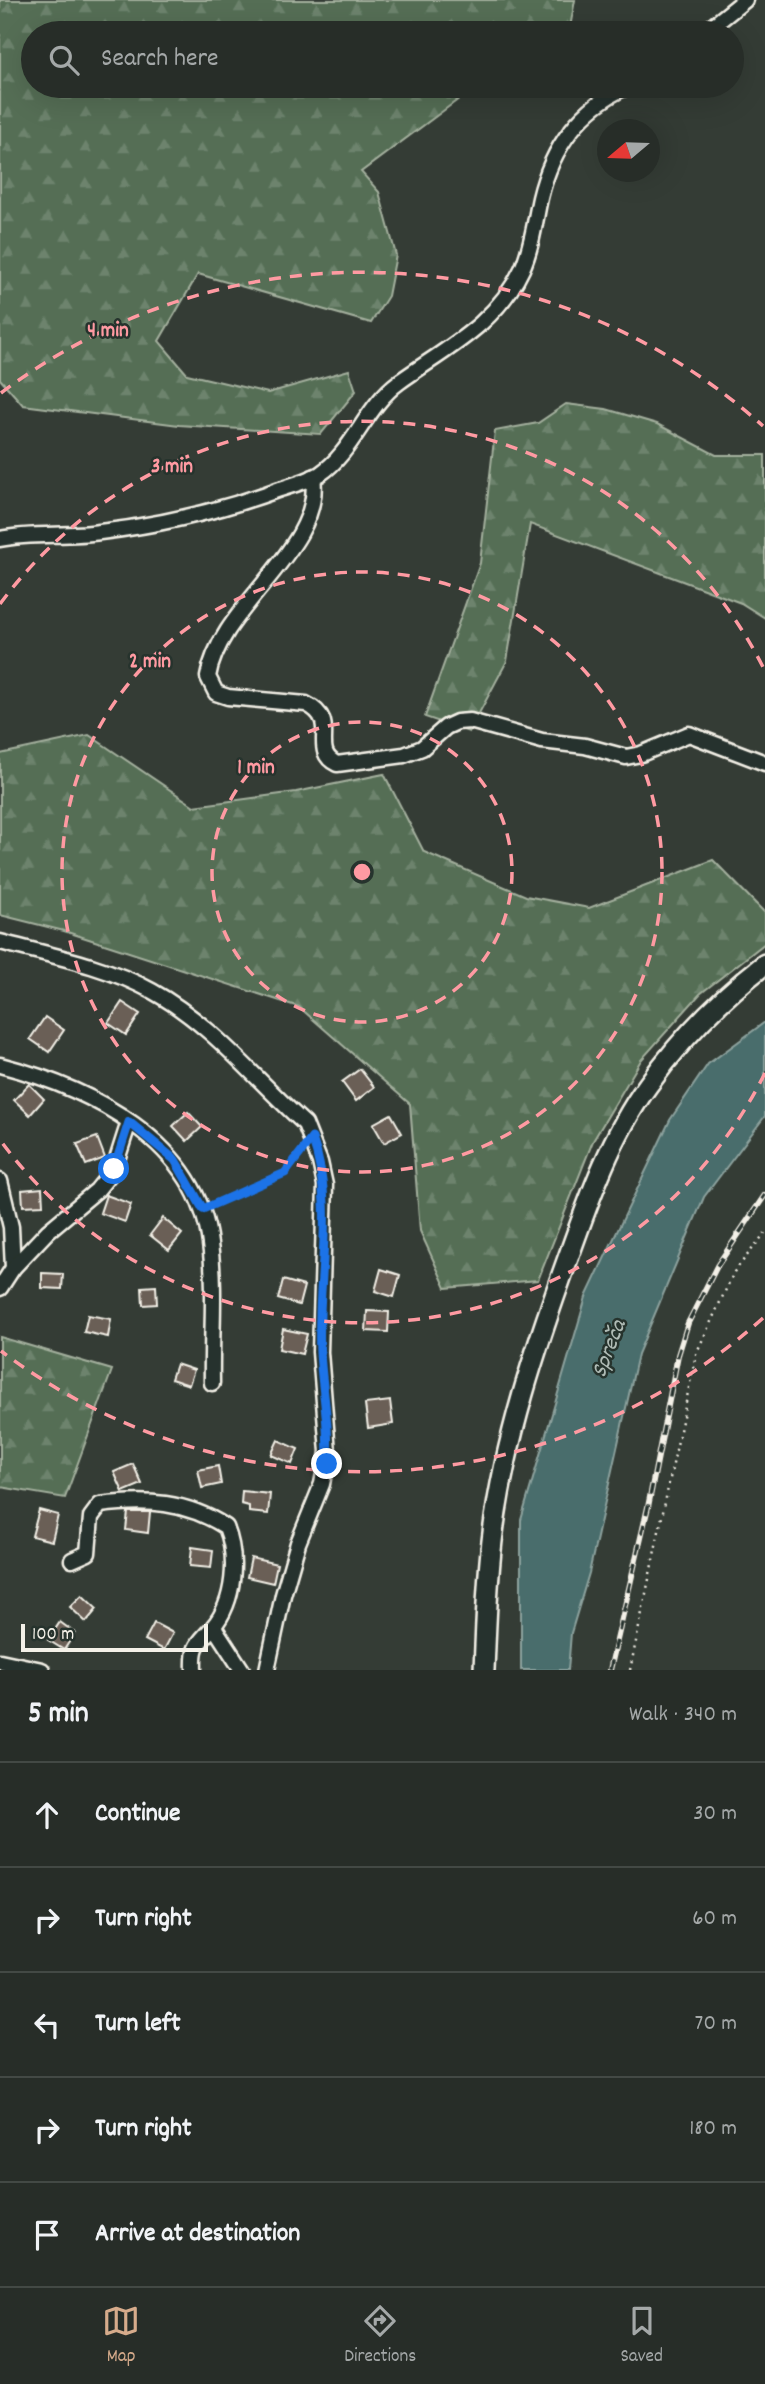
<!DOCTYPE html>
<html lang="en">
<head>
<meta charset="utf-8">
<style>
  body { margin:0; font-family:Dekko,sans-serif; background:#2f3530; color:#f1f3f6 }
  .compass { position:absolute; left:597px; top:119px; width:63px; height:63px; border-radius:50%; background:#272d28; box-shadow:0 7px 28px #0002; rotate:251deg }
  .scale { position:absolute; left:21px; bottom:18px; width:187px; box-sizing:border-box; padding-left:7px; border:4px solid #f4f1e8; border-top:0; font-size:19px; line-height:24px; white-space:nowrap; color:#f4f1e8; -webkit-text-stroke:5px #26332d; paint-order:stroke }
  .stop { position:absolute; width:21px; height:21px; margin:-16px; border:5px solid #1a73e8; border-radius:50%; background:#fff }
  .stop.end { background:#1a73e8; border-color:#fff; box-shadow:0 2px 7px #0008 }
  .list { margin:0; padding:0; list-style:none }
  h2 { display:flex; justify-content:space-between; align-items:center; height:91px; margin:0; padding:0 28px; font-size:30px }
  h2 small { font-size:23px; font-weight:400; color:#a4a8a8 }
  .list li { display:grid; grid-template-columns:46px 1fr auto; gap:21px; align-items:center; box-sizing:border-box; height:105px; padding:0 28px; border-top:2px solid #434945 }
  .list b { display:block; font-size:26px; white-space:nowrap }
  .list em { font-size:23px; font-style:normal; color:#a4a8a8 }
  .icon { flex:none; width:38px; height:38px; fill:none; stroke:currentColor; stroke-width:2; stroke-linecap:round; stroke-linejoin:round }
  .map { position:relative; flex:none; width:765px; height:1670px; overflow:hidden }
  .search { position:absolute; background:#272d28; box-shadow:0 7px 28px #0002; left:21px; right:21px; top:21px; height:77px; display:flex; align-items:center; gap:18px; box-sizing:border-box; padding:0 24px; border-radius:38px; color:#a4a8a8; font-size:26px }
  .sheet { height:616px; background:#272d28 }
  nav { display:flex; justify-content:space-around; align-items:center; box-sizing:border-box; height:98px; border-top:2px solid #434945; background:#272d28; font-size:19px; color:#a4a8a8 }
  nav a { display:grid; justify-items:center; gap:4px }
  nav .on { color:#d6ab8b }
  .map>svg:first-child { display:block }
</style>
</head>
<body>
<div class="map">
<svg width="765" height="1670" viewBox="0 0 765 1670">
  <defs>
    <pattern id="forest-firs" width="22" height="20" patternUnits="userSpaceOnUse" patternTransform="scale(1.75)"><rect width="22" height="20" fill="#546e55"/><path d="M5 1l3.5 6h-7zM16 11l3.5 6h-7z" fill="#6d836d"/></pattern>
  </defs>
  <rect width="100%" height="100%" fill="#343c35"/>
  <filter id="ink" filterUnits="userSpaceOnUse"><feTurbulence type="fractalNoise" baseFrequency=".0143" numOctaves="2"/><feDisplacementMap in="SourceGraphic" scale="14" xChannelSelector="R" yChannelSelector="G"/><feConvolveMatrix kernelMatrix="1 2 1 2 8 2 1 2 1" color-interpolation-filters="sRGB"/></filter>
  <g filter="url(#ink)">
    <g fill="url(#forest-firs)" stroke="#a4b09e" stroke-width="2">
      <polygon points="0,0 575,0 569,33 33,33 33,86 472,86 463,96 361,172 379,192 396,255 388,296 371,323 198,274 159,341 187,374 268,393 349,370 356,391 321,434 179,425 23,405 0,379"/>
      <polygon points="566,404 606,409 657,424 716,455 765,455 765,618 741,603 530,524 507,661 469,732 425,717 480,563 495,431 538,423"/>
      <polygon points="89,735 194,806 296,792 384,774 424,852 526,896 589,908 713,860 765,913 765,943 700,994 641,1060 593,1141 538,1280 446,1288 420,1231 410,1104 299,1007 64,931 0,915 0,754"/>
      <polygon points="0,1337 112,1370 65,1498 0,1487"/>
    </g>
    <polygon fill="#496d6c" stroke="#8da29e" stroke-width="2" points="765,1022 765,1116 704,1197 638,1354 589,1573 571,1633 568,1670 521,1670 521,1520 586,1297 670,1120 708,1064"/>
    <g fill="#6a5e56" stroke="#f4f1e8" stroke-width="2">
      <polygon points="122,1002 140,1014 126,1035 108,1023"/>
      <polygon points="45,1017 64,1030 49,1052 30,1039"/>
      <polygon points="360,1069 374,1087 356,1101 342,1082"/>
      <polygon points="29,1084 44,1099 30,1115 14,1100"/>
      <polygon points="188,1112 202,1127 187,1141 173,1126"/>
      <polygon points="391,1114 402,1133 384,1143 373,1124"/>
      <polygon points="97,1137 105,1158 86,1165 77,1144"/>
      <polygon points="42,1188 43,1205 23,1206 22,1190"/>
      <polygon points="106,1195 131,1204 125,1222 100,1213"/>
      <polygon points="163,1218 182,1234 169,1250 150,1235"/>
      <polygon points="381,1269 400,1275 394,1297 375,1291"/>
      <polygon points="42,1273 63,1274 62,1289 42,1288"/>
      <polygon points="283,1280 304,1286 299,1305 278,1299"/>
      <polygon points="156,1286 157,1304 143,1305 142,1287"/>
      <polygon points="367,1311 389,1312 388,1332 366,1331"/>
      <polygon points="88,1315 111,1319 108,1337 84,1332"/>
      <polygon points="283,1329 307,1334 302,1354 279,1349"/>
      <polygon points="176,1364 194,1370 189,1385 171,1379"/>
      <polygon points="390,1401 393,1424 368,1428 365,1404"/>
      <polygon points="278,1440 298,1449 292,1464 271,1455"/>
      <polygon points="133,1464 142,1484 123,1492 114,1472"/>
      <polygon points="218,1466 221,1484 202,1488 198,1470"/>
      <polygon points="242,1491 270,1494 268,1514 249,1512 249,1506 241,1504"/>
      <polygon points="39,1510 58,1515 52,1541 32,1536"/>
      <polygon points="128,1512 150,1512 148,1533 126,1530"/>
      <polygon points="192,1547 213,1550 211,1568 190,1566"/>
      <polygon points="251,1558 277,1564 273,1583 247,1577"/>
      <polygon points="82,1595 97,1609 86,1622 70,1607"/>
      <polygon points="60,1622 75,1633 64,1650 48,1640"/>
      <polygon points="154,1623 173,1633 164,1650 145,1640"/>
    </g>
    <g fill="none" stroke-linecap="round" stroke-linejoin="round">
      <g stroke="#f4f1e8" stroke-width="19">
        <g id="minor">
          <polyline points="704,33 745,0"/>
          <path d="M 313,477 C 324,549 219,606 208,677 L 216,693 L 228,697 L 306,704 C 342,721 308,750 337,764 L 404,755 L 422,748 L 446,727 L 457,722 L 470,721 L 542,741 L 585,746 L 626,757 L 641,754 L 689,734 L 765,763"/>
          <path d="M 0,539 C 33,532 67,537 100,532 C 160,525 223,510 280,489 C 293,485 308,481 320,474 C 353,452 366,406 399,382 C 445,349 496,325 522,269 C 532,247 535,221 540,198 C 552,147 581,107 628,86"/>
          <path d="M 0,942 C 50,955 107,966 152,991 C 212,1024 255,1079 305,1124 L 320,1162 L 325,1185 L 320,1352 L 328,1452 L 322,1484 L 298,1543 L 283,1595 L 267,1670"/>
          <path d="M 0,1065 C 89,1088 198,1141 210,1244 C 216,1289 211,1337 212,1383"/>
          <polyline points="0,1181 11,1227 13,1268"/>
          <polyline points="0,1288 13,1268 48,1231 97,1190 114,1169 129,1122"/>
          <path d="M 72,1560 L 88,1553 L 91,1517 L 100,1505 C 146,1499 186,1501 226,1527 C 238,1557 235,1601 213,1627 C 197,1645 193,1644 194,1670"/>
          <polyline points="214,1627 242,1670"/>
          <polyline points="0,1661 42,1670"/>
        </g>
      </g>
      <g stroke="#f4f1e8" stroke-width="24">
        <path id="major" d="M 484,1670 C 486,1625 487,1578 493,1533 C 505,1439 536,1347 568,1258 C 589,1199 611,1136 648,1085 C 680,1040 721,998 765,964"/>
      </g>
      <g stroke="#f4f1e8" stroke-width="2.5" stroke-dasharray="2 5" stroke-linecap="butt">
        <polyline points="212,1205 285,1173 302,1154"/>
        <polyline points="630,1670 696,1354 734,1272 765,1233"/>
      </g>
      <use href="#minor" stroke="#26332d" stroke-width="14"/>
      <use href="#major" stroke="#26332d" stroke-width="19"/>
      <g stroke="#f4f1e8" stroke-width="6">
        <polyline id="rail" points="610,1670 648,1507 678,1355 688,1323 717,1266 765,1195"/>
      </g>
      <use href="#rail" stroke="#26332d" stroke-width="3.5" stroke-dasharray="10" stroke-linecap="butt"/>
    </g>
  </g>
  <g fill="none" stroke-linecap="round" stroke-linejoin="round" filter="url(#ink)">
    <path stroke="#1a73e8" stroke-width="9" d="M 114,1169 L 129,1122 L 175,1160 L 203,1209 L 285,1173 L 312,1138 C 337,1207 316,1280 320,1352 C 322,1389 330,1426 327,1464"/>
  </g>
  <g fill="none" stroke="#ff9aa2" stroke-width="3.5" stroke-dasharray="12 9">
    <circle cx="362" cy="872" r="150"/>
    <circle cx="362" cy="872" r="300"/>
    <path d="M765 1073A450 450 0 0 1 0 1140M0 604A450 450 0 0 1 765 671"/>
    <path d="M763 1318A600 600 0 0 1 1 1351M1 393A600 600 0 0 1 763 426"/>
  </g>
  <g text-anchor="middle" stroke-width="5" stroke-linejoin="round" paint-order="stroke">
    <g font-size="23" font-style="italic" fill="#b0bcb6" stroke="#26332d">
      <text transform="translate(607 1348) rotate(-69)" y="8">Spreča</text>
    </g>
  </g>
  <circle cx="362" cy="872" r="10" fill="#ff9aa2" stroke="#26332d" stroke-width="3.5"/>
  <g font-size="21" text-anchor="middle" font-weight="bold" fill="#ff9aa2" stroke="#26332d" stroke-width="5" stroke-linejoin="round" paint-order="stroke">
    <text x="108" y="336">4 min</text>
    <text x="172" y="472">3 min</text>
    <text x="150" y="667">2 min</text>
    <text x="256" y="773">1 min</text>
  </g>
</svg>
<svg class="compass" viewBox="-18 -18 36 36"><path d="M0-13l5 13h-10z" fill="#e53935"/><path d="M0 13l5-13h-10z" fill="#a4a8a8"/></svg>
<div class="scale">100 m</div>
<div class="stop" style="left:114px;top:1169px"></div>
<div class="stop end" style="left:327px;top:1464px"></div>
<div class="search"><svg class="icon" aria-label="search" viewBox="0 0 24 24"><circle cx="10" cy="10" r="6"/><path d="M15 15l6 6"/></svg>Search here</div>
</div>
<section class="sheet">
<h2>5 min<small>Walk · 340 m</small></h2>
<ul class="list">
<li><svg class="icon" aria-label="ahead" viewBox="0 0 24 24"><path d="M12 20V5M6 11l6-6 6 6"/></svg><div><b>Continue</b></div><em>30 m</em></li>
<li><svg class="icon" aria-label="right" viewBox="0 0 24 24"><path d="M7 20v-9h11M14 6l5 5-5 5"/></svg><div><b>Turn right</b></div><em>60 m</em></li>
<li><svg class="icon" aria-label="left" viewBox="0 0 24 24"><path d="M17 20v-9H6M10 6l-5 5 5 5"/></svg><div><b>Turn left</b></div><em>70 m</em></li>
<li><svg class="icon" aria-label="right" viewBox="0 0 24 24"><path d="M7 20v-9h11M14 6l5 5-5 5"/></svg><div><b>Turn right</b></div><em>180 m</em></li>
<li><svg class="icon" aria-label="arrive" viewBox="0 0 24 24"><path d="M6 21V4h12l-3 4 3 4H6"/></svg><div><b>Arrive at destination</b></div></li>
</ul>
</section>
<nav>
<a class="on"><svg class="icon" aria-label="map" viewBox="0 0 24 24"><path d="M3 6l6-2 6 2 6-2v14l-6 2-6-2-6 2zM9 4v14M15 6v14"/></svg>Map</a>
<a><svg class="icon" aria-label="directions" viewBox="0 0 24 24"><path d="M12 3l9 9-9 9-9-9zM9 14v-3h6M13 9l2 2-2 2"/></svg>Directions</a>
<a><svg class="icon" aria-label="saved" viewBox="0 0 24 24"><path d="M7 4h10v16l-5-4-5 4z"/></svg>Saved</a>
</nav>
</body>
</html>
